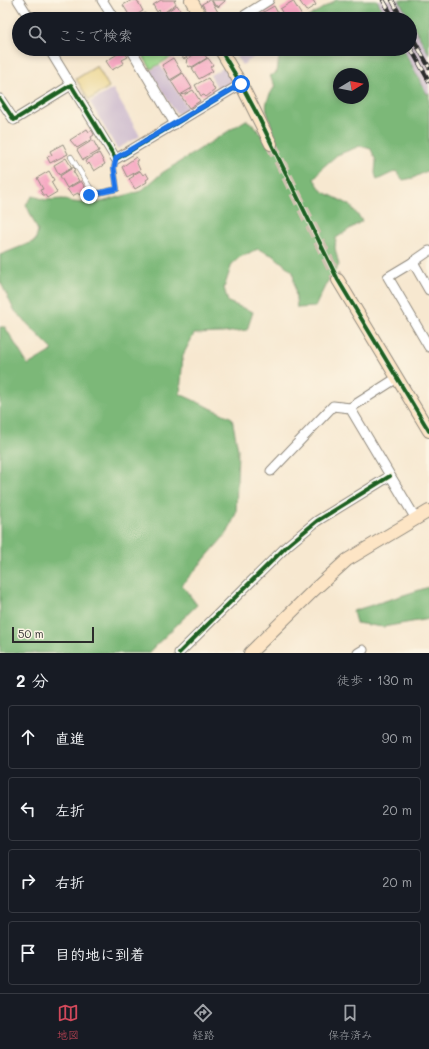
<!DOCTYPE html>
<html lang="ja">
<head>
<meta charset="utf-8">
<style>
  body { margin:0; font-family:Mali,"Klee One",sans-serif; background:#20242c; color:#f1f3f6 }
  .compass { position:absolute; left:333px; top:68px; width:36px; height:36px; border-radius:50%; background:#171b24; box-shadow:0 2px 6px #0003; rotate:80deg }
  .scale { position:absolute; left:12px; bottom:10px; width:82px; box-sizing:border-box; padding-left:4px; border:2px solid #2b2b2b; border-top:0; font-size:11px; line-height:14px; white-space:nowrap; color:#2b2b2b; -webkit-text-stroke:3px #fcf5e5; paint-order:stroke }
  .stop { position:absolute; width:12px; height:12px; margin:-9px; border:3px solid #1a73e8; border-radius:50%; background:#fff }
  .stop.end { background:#1a73e8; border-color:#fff; box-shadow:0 1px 4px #0008 }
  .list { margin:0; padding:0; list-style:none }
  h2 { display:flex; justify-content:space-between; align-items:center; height:52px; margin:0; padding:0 16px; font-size:17px }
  h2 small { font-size:13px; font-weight:400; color:#9ea1a6 }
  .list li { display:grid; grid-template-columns:26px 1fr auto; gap:12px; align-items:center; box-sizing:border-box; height:64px; margin:0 8px 8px; padding:0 8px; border:1px solid #363941; border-radius:4px }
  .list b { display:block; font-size:15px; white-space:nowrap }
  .list em { font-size:13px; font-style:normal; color:#9ea1a6 }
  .icon { flex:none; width:22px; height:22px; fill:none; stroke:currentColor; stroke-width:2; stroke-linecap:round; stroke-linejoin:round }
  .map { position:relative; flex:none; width:429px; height:653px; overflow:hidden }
  .search { position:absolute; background:#171b24; box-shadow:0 2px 6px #0003; left:12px; right:12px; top:12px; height:44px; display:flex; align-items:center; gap:10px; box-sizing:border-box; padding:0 14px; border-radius:22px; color:#9ea1a6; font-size:15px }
  .sheet { height:340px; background:#171b24 }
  nav { display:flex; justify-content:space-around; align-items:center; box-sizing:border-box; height:56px; border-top:1px solid #363941; background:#171b24; font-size:11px; color:#9ea1a6 }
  nav a { display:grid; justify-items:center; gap:2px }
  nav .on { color:#d1495b }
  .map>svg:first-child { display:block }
</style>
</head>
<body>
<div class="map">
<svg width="429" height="653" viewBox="0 0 429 653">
  <rect width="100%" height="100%" fill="#fcf5e5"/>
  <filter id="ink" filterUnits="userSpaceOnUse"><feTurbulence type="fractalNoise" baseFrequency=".025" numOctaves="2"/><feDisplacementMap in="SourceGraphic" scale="8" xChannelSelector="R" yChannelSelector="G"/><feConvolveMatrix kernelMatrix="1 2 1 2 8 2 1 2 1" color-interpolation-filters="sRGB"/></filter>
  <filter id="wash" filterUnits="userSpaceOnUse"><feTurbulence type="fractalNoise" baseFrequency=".012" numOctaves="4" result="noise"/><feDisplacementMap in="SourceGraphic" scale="16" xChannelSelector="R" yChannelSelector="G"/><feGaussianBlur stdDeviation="0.9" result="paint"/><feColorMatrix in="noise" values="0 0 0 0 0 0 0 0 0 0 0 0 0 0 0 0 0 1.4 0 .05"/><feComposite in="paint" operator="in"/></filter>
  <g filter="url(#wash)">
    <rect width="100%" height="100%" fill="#f7e8d0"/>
    <g fill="#cfbdcf">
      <polygon points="377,0 399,0 410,19 387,19"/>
      <polygon points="410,20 429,54 429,93 427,94 403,49 410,49"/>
      <polygon points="232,49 256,49 259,54 242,65"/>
      <polygon points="160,65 188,109 180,114 175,112 150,71"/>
      <polygon points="225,67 232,79 229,85 219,91 210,75"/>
      <polygon points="113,89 140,136 117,149 90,102"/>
    </g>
    <polygon fill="#9bd88c" stroke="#63825c" points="139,49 171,49 175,55 151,69"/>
    <g fill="#7cb878" stroke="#547252" fill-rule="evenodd">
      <polygon points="336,0 377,0 387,19 305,19"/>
      <polygon points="399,0 429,0 429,54"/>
      <path d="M 274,49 L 403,49 L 427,94 L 429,93 L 429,170 L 413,178 L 403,180 L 396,171 L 377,180 L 375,173 L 376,161 L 371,149 L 360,146 L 337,155 L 322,168 L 314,179 L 322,191 L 350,205 L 362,221 L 336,238 L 335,248 L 339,265 L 326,284 L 315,307 L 297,308 L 293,272 L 274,256 L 258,249 L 240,257 L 232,264 L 224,288 L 228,302 L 253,312 L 247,330 L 222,333 L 194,334 L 183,355 L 180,394 L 232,418 L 238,450 L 236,513 L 228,532 L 182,585 L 197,605 L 148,653 L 0,653 L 0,327 L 5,327 L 28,365 L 53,350 L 14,310 L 0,281 L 0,255 L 35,241 L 38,231 L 26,204 L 33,196 L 46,200 L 63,199 L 73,202 L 94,204 L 141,191 L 162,173 L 246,120 L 254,125 L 261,135 L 272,127 C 265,107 263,105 275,86 L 270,76 L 277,72 L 279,57 ZM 339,74 L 363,74 L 363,98 L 339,98 Z"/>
      <polygon points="429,587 429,619 383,627 356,623 353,611"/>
    </g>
    <polygon fill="#eeda9e" stroke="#8c8264" points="97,66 109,87 89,100 76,79"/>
    <g id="blocks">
      <g fill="#f6a8c2">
        <polygon points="132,0 137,0 143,11 131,18 123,5"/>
        <polygon points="161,0 176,0 174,1 176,4 162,14 159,10 157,12 153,5"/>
        <polygon points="209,0 211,0 222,19 212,19 202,4"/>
        <polygon points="212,0 225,0 225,1 218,7 217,5 215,6"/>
        <polygon points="299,0 313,0 316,5 306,11"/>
        <polygon points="293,1 302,16 298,19 286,19 280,9"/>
        <polygon points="177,5 183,15 177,19 166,19 163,14"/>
        <polygon points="274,6 281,19 269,19 268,18 266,19 262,13"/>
        <polygon points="145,13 148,19 136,19"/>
        <polygon points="184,49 199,49 184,59 179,52"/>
        <polygon points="201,50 207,58 192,67 191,66 189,67 186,62 187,61 186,60"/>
        <polygon points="121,52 122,53 124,52 128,57 122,60 124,63 112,70 106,61"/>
        <polygon points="173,58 182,73 170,80 162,65"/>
        <polygon points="208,58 213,65 210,67 213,71 199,79 192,68"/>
        <polygon points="183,73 192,88 180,95 171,81"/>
        <polygon points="208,78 215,90 206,97 204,95 201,96 195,85"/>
        <polygon points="193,90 200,101 189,108 181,96 183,94 184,95"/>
        <polygon points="87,129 89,132 92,130 94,135 91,137 92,139 77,148 70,140"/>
        <polygon points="93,140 99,151 83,160 77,150"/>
        <polygon points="63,144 68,154 50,163 47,157 52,155 50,151"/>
        <polygon points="99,153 105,164 94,171 89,163 87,165 85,161"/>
        <polygon points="136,157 138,160 136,161 140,170 127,177 122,167"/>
        <polygon points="66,158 72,168 59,175 54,165"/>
        <polygon points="74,167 75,170 73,171 79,181 67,188 60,176"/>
        <polygon points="49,171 54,180 51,182 57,192 47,198 45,195 43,195 40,190 43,189 37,178"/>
        <polygon points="140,171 143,175 146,173 149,178 146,180 147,182 135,189 129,179 134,176 133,175"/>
        <polygon points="81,181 86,189 85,190 86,192 79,195 78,193 72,196 67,189"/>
      </g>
    </g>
  </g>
  <g filter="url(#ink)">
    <use href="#blocks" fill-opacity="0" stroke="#918a7e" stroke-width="1"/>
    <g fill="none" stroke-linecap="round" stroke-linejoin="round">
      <polyline stroke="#cec2af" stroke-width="12" stroke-dasharray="12 6" stroke-linecap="butt" points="271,144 338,280"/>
      <g stroke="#918a7e" stroke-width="6">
        <g id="lane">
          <polyline points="71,157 94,194"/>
          <polyline points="89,195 117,189 114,168 116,159"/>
        </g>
      </g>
      <g stroke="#918a7e" stroke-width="11">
        <g id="street">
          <polyline points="18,0 30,19"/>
          <polyline points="102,0 114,19"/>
          <polyline points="239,19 269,0"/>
          <polyline points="49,49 71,85"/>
          <polyline points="131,49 175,124"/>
          <polyline points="0,99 14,120 71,85 116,159 241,84"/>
          <polyline points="413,262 429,251"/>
          <polyline points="429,290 413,262 388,277 429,347"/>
          <polyline points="397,378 350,408 416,519"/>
          <polyline points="271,471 333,406 350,408"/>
          <polyline points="179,653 288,545 317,521 390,476"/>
          <polyline points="358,653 363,650"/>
        </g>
      </g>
      <g stroke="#918a7e" stroke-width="14">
        <g id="secondary">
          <polyline points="191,0 202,19"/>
          <polyline points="220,49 241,84 271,144"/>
          <polyline points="338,280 429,431"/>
          <polyline points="250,653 314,590 347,560 429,511"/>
        </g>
      </g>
      <use href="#lane" stroke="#fff" stroke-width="4.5"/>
      <use href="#street" stroke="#fff" stroke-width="9"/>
      <use href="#secondary" stroke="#fde5c5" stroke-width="12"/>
      <g stroke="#2b2b2b" stroke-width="4.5">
        <g id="rail">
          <polyline points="383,0 394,19"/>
          <polyline points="392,0 402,19"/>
          <polyline points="410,33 429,67"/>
          <polyline points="410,47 429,81"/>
        </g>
      </g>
      <use href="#rail" stroke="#fcf5e5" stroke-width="3" stroke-dasharray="9" stroke-linecap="butt"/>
      <g stroke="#fcf5e5" stroke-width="6">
        <g id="cycleway">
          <polyline points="220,49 241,84 257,114 338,280 429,431"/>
          <polyline points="0,99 14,120 71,85 116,159 241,84"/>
          <polyline points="179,653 288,545 317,521 390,476"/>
        </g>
      </g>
      <use href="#cycleway" stroke="#1b5e20" stroke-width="4"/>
    </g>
  </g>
  <g fill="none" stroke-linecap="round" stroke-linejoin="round" filter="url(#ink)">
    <polyline stroke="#1a73e8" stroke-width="5" points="89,195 117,189 114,168 116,158 241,84"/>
  </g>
</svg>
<svg class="compass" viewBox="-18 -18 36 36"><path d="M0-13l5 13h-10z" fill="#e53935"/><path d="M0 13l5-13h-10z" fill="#9ea1a6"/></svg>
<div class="scale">50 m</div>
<div class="stop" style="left:241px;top:84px"></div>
<div class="stop end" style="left:89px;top:195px"></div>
<div class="search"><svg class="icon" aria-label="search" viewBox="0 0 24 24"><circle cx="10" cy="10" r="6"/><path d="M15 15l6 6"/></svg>ここで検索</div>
</div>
<section class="sheet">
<h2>2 分<small>徒歩 · 130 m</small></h2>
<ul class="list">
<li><svg class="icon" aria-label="ahead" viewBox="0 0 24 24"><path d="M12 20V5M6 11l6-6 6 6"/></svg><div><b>直進</b></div><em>90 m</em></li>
<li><svg class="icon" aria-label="left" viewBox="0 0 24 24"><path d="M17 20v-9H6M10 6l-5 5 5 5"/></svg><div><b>左折</b></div><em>20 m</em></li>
<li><svg class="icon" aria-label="right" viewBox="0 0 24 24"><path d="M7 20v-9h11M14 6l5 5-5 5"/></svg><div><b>右折</b></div><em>20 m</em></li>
<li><svg class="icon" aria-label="arrive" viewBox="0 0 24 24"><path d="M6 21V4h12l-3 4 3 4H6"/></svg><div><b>目的地に到着</b></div></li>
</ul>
</section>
<nav>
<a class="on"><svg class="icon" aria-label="map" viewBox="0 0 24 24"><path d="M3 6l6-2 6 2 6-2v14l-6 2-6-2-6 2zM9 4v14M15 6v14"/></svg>地図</a>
<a><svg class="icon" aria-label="directions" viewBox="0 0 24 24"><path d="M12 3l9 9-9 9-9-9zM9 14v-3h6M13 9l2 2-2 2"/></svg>経路</a>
<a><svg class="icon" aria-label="saved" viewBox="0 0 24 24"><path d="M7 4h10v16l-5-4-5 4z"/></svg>保存済み</a>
</nav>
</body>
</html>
